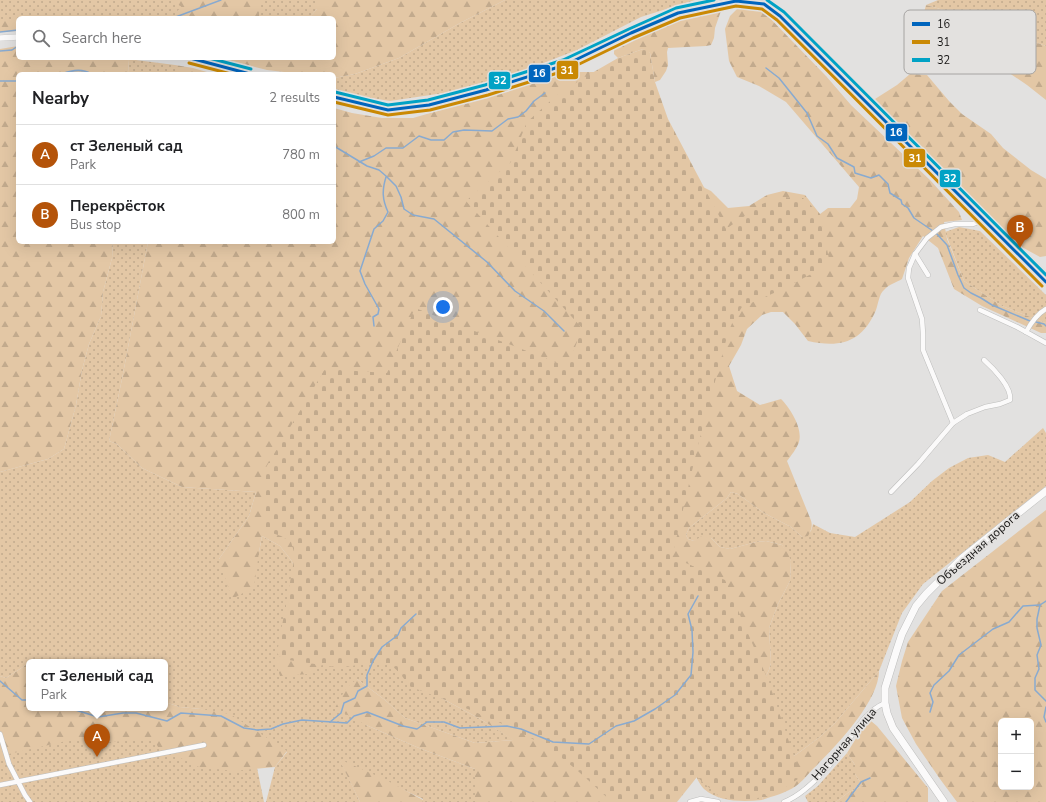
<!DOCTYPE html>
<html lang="en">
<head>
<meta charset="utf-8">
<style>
  body { margin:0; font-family:"Nunito Sans",sans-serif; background:#f2f2f2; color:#202124 }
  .controls { position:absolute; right:12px; bottom:12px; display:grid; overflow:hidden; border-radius:6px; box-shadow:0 4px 16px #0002 }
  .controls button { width:36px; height:36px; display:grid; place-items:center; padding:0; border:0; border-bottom:1px solid #e0e0e0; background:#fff; color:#202124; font:20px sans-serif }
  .you { position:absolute; left:443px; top:307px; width:14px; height:14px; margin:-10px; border:3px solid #fff; border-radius:50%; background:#1a73e8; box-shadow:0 0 0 6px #1a73e833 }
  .badge { display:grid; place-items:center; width:26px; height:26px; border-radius:50%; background:#b45309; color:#fff; font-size:13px; font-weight:700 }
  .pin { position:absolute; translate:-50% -33px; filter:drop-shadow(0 1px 2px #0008) }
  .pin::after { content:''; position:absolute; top:21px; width:14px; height:12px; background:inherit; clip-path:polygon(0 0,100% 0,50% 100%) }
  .popup { position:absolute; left:26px; top:659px; width:142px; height:52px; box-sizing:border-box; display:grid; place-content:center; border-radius:6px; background:#fff; filter:drop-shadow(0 1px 3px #0005); font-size:13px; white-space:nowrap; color:#757577 }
  .popup b { font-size:15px; color:#202124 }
  .popup::after { content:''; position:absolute; left:50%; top:100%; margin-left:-8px; border:8px solid transparent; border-top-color:#fff }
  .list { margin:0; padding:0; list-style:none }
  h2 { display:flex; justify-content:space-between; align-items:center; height:52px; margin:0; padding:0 16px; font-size:17px }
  h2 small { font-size:13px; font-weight:400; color:#757577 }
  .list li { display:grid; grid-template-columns:26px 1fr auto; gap:12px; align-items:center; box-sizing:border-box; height:60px; padding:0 16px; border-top:1px solid #e0e0e0 }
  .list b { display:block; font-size:15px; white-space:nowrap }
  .list p { margin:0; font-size:13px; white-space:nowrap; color:#757577 }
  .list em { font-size:13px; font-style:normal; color:#757577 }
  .icon { flex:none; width:22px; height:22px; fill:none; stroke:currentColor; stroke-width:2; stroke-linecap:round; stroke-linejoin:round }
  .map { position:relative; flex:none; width:1046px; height:802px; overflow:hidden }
  .search { position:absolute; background:#fff; box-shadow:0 4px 16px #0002; left:16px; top:16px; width:320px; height:44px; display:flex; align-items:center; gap:10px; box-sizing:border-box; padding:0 14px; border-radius:6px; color:#757577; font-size:15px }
  .panel { position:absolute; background:#fff; box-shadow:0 4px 16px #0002; left:16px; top:72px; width:320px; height:172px; border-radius:6px }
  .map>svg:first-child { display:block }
</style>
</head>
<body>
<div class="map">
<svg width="1046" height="802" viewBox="0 0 1046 802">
  <defs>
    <pattern id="grass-dots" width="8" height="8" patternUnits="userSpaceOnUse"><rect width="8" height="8" fill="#e3c7a5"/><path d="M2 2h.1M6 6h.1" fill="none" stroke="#c2aa8d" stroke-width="1.8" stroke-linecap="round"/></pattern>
    <pattern id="forest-firs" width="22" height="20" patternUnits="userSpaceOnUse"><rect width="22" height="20" fill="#e3c7a5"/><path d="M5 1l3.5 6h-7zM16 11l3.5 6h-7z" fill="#c2aa8d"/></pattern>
    <pattern id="cemetery-stones" width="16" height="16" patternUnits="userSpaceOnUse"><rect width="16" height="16" fill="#e3c7a5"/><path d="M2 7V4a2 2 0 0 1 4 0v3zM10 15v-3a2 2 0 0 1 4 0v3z" fill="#c2aa8d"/></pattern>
  </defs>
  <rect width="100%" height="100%" fill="#e2e1e0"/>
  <g fill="url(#grass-dots)">
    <polygon points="0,0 257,0 256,18 18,18 18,25 0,30"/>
    <polygon points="259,0 317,0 317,9 309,18 259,18"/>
    <polygon points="505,0 695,0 641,17 577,50 518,73 444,93 390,101 358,96 334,91 334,78 355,74 399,58 460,23"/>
    <path d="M 938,0 L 1046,0 L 1046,46 C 1006,33 967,16 926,5 Z"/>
    <polygon points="128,59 175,65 175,74 129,74"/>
    <polygon points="959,227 980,231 1046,295 1046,323 1002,306 964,281 945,232"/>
    <polygon points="113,242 148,242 122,379 109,441 117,444 142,468 182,487 256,492 249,516 219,559 259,552 262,536 280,546 291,560 299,575 357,641 432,693 482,720 514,740 475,743 405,718 385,700 357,679 366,725 419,748 475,769 475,802 423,802 423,799 340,760 360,802 266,802 275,767 287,752 201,709 180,707 165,702 165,662 29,662 29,663 6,678 0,676 0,472 48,459 64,449 76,405 82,370 89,344 101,316 103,292 112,258"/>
    <path d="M 1043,428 L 1046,433 L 1046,486 L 923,584 L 902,613 L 879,671 L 835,723 L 821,736 L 797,754 L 781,763 L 764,789 L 762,800 C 742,802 719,802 704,789 C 700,785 697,778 694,773 L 752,704 L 769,670 L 771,663 L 769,628 L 778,604 L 790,581 L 791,561 L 782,545 L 766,541 L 756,542 L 730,549 L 720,547 L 711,538 L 694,541 L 688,539 L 686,535 L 689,528 L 727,498 L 731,492 L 738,494 L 764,513 L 791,527 L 802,537 L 811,531 L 813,524 L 830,533 L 855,537 L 910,502 L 932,481 L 949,468 L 968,458 L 988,455 L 1005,462 Z"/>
    <polygon points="0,712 146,730 254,753 264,802 0,802"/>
    <polygon points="847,753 855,765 855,774 863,786 849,792 836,802 808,802 805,796 818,786"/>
  </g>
  <g fill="url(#forest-firs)" fill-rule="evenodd">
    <polygon points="170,0 259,0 259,18 174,18 176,12 182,7"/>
    <polygon points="317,0 505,0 460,23 399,58 355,74 334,78 334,74 301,74 267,70 220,58 269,58 272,59 274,58 334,58 334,18 309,18 317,9"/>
    <path d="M 926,5 C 967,16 1006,33 1046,46 L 1046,100 L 1027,85 L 990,60 L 974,55 L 948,37 L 933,30 L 922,20 Z"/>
    <path d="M 746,6 L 762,10 L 826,76 L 851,105 L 930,180 L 959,212 L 962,220 L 944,222 L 947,239 L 964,281 L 1002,306 L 1046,323 L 1046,333 L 1041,333 L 982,306 L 954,289 L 938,248 L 923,236 L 909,258 L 902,279 C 897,282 888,285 884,290 C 879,294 878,305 876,310 C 862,343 840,348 808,341 L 795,324 L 783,312 L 771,312 L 762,315 L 747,329 L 741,345 L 729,366 L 737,391 L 760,405 L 781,399 C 790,408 803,428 799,442 C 797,448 791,456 787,461 L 810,518 C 813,525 812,529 808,536 L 802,537 L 791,527 L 764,513 L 738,494 L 731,492 L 727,498 L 689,528 L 686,535 L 688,539 L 694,541 L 702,536 L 711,538 L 720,547 L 730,549 L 756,542 L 766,541 L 782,545 L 788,553 L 791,561 L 790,581 L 778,604 L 769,628 L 771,663 L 769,670 L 752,704 L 655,802 L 475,802 L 475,769 L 419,748 L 366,725 L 335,708 L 346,688 L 357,679 L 385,700 L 405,718 L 475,743 L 513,740 L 482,720 L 432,693 L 415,652 L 357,641 L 309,674 L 280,676 L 276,663 L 302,619 L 299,575 L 291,560 L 280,546 L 262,536 L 259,552 L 254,587 L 232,599 L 219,559 L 249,516 L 256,492 L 182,487 L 142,468 L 117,444 L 109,441 L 122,379 L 148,242 L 334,242 L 334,108 L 352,113 L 382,118 L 413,118 L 571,72 L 603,72 L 691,181 L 711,191 L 728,208 L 749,206 L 767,195 L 783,191 L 805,195 L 820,214 L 828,208 L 850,208 L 857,199 L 859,187 L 786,102 L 759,86 L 737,77 L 729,61 L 725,29 L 730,16 L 737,9 Z"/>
    <path d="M 722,8 L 715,28 L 714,38 L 711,45 L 706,46 L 668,48 L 667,52 L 668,65 L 666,71 L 660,80 L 655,82 L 650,53 L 643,49 L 618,58 L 614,54 L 614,49 C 621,42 629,38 638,34 C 667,19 691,14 722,8 Z"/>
    <polygon points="0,20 18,21 18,31 0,32"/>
    <polygon points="18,46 18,58 128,59 129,73 129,74 18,74 18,242 113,242 112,258 103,292 101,316 89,344 82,370 76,405 64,449 48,459 0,472 0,49"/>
    <polygon points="175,65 193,68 214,74 175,74"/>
    <polygon points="910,74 927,75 949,101 962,114 991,134 1003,148 1031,170 1046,179 1046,256 1040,257 1020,246 992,220 875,99 897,85"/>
    <path d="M 1046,510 L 1046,802 L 957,802 L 940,779 L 916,744 L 902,718 L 896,686 L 902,661 L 908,642 L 942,591 ZM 1001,721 L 1031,721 L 1031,787 L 1001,787 Z"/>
    <polygon points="29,663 29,708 165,708 165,702 180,707 201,709 230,714 287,751 275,767 234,771 199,767 158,747 154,739 95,743 75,739 0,756 0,676 6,678"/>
    <path d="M 879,671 C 879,702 834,748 813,769 C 808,774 802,782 796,786 C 786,793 773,796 762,800 L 764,789 L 781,763 L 797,754 L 821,736 L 835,723 Z"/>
    <polygon points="871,721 877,726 928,788 928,802 836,802 849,792 863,786 855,774 855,765 847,753 863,727"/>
    <polygon points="339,759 386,780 423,800 423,802 360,802"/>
  </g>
  <path fill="url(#cemetery-stones)" d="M 643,49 L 647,50 L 650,53 L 655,82 L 668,119 L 726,229 L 762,204 L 780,197 L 803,198 L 820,214 L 830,264 L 783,289 L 742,307 L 733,321 L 728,333 L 698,445 L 672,557 L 725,580 L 768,680 L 801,777 L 773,795 L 747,800 L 721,798 L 697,777 L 677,802 L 612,802 C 589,781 566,758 538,742 C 497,719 453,703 409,686 L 400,673 L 391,665 L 357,665 L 341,668 L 282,659 L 277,653 L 295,555 L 291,542 L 281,536 L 263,530 L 262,474 L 325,369 L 387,373 L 415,308 L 568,367 L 582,328 L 466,201 L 511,162 L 527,122 L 556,96 L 585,77 L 618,58 Z"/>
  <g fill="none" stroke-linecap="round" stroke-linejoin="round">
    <g stroke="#88aad0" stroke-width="1.5">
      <polyline points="173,18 221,0"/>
      <polyline points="0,32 18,30"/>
      <polyline points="0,51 12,50 18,46"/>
      <polyline points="766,68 779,78 807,113 817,136 828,144 837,158 854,167 855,173 871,178 879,175 888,184 890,193 901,200 902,204 908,208 914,218 933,231"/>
      <path d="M 62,74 C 72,70 82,68 91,74"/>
      <polyline points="0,81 18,81"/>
      <polyline points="334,146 367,166 379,170 386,176 396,186 401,197 404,209 413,215 434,219 487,262 515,291 544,311 564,331"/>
      <polyline points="359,162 374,156 386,148 403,148 419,136 431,140 444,140 453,132 464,130 492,131 508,119 518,117 526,111 534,101 545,93"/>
      <polyline points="936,233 947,245 958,275 964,288 971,293 981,298 992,305 1030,321"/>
      <polyline points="1036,322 1044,324 1046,326"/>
      <path d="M 374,326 L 373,317 L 378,314 L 379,309 L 365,284 L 360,271 L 374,229 L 383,221 L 388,212 C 382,199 382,190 386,177"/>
      <polyline points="1040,605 1037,619 1037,628 1041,645 1037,655 1039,669 1035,678 1035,690 1046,701"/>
      <polyline points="0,681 22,700 29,700"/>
      <polyline points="1046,707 1044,717 1046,722"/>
      <polyline points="69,708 98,717 123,713 136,713 167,721 181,713 221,716 244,728 257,730 271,729 283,724 302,720 347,723 354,716 367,712 403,726 417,729 427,722 444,722 460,728 507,726 521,729 553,742 589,744 616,726 634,721 655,709 675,695 691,675 693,652 692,630 688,614 698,596"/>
      <polyline points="930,712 933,702 930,693 934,685 949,671 959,655 993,629 1009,622 1023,606 1040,605 1046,601"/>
      <polyline points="330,722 341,713 344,703 355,698 358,691 367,686 367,675 373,661 382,647 398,635 401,628 416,614"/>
      <polyline points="846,802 861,782 870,778"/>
    </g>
    <g stroke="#bebebd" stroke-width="5.5">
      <g id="minor">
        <polyline points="915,254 928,275"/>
        <polyline points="980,310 1017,327 1046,343"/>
        <path d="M 1026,332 C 1031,323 1037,314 1046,309"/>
        <polyline points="953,423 923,350 923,334 922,319 908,278 909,268 915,254 927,238 941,227 955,224 973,224 984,220"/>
        <path d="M 891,492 L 918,464 L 953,423 L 967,414 L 985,407 L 1000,404 L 1010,400 C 1012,387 993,368 984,360"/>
        <polyline points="0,734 9,764 25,795 30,802"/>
        <polyline points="0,785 204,745"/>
        <polyline points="690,802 701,799 718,802"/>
        <path d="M 784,802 C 803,795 825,771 838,755 C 852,737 863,712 885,703"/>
      </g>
    </g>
    <g stroke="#bebebd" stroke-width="6">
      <g id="tertiary">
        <polyline points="0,38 18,37"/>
        <polyline points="190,58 250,74"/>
        <polyline points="334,97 388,110 429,105 486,90 565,65 631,33 678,13 724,3 736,1 750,2 764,4 780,16 1046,282"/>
      </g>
    </g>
    <g stroke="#bebebd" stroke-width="8">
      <polyline id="primary" points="944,802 893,728 887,713 885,703 885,688 897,649 902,634 916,606 926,594 962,558 1046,491"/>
    </g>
    <use href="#minor" stroke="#fbfafa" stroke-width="4.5"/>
    <use href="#tertiary" stroke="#fbfafa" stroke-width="5.5"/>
    <use href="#primary" stroke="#fbfafa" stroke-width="7"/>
    <g stroke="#e3e1df" stroke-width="6">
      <g id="bus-1">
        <polyline points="190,58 250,74"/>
        <polyline points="334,97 388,110 429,105 486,90 565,65 631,33 678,13 736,1 764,4 780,16 1046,282"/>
      </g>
    </g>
    <g stroke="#e3e1df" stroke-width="6">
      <g id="bus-2">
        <polyline points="189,63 231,74"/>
        <polyline points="334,102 388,115 430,110 488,95 567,70 633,38 680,18 736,6 762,9 777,20 1042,286"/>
      </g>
    </g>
    <g stroke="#e3e1df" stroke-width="6">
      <g id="bus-3">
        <polyline points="767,0 784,12 1046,275"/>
        <polyline points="209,58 251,69"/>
        <polyline points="335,92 388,105 428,100 485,85 563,60 629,29 676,8 714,0"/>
      </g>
    </g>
    <use href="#bus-1" stroke="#0065bd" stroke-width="3"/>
    <use href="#bus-2" stroke="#ca8904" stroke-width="3"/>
    <use href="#bus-3" stroke="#01a2c5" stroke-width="3"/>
  </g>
  <g text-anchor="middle" stroke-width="3.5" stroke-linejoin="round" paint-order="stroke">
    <g font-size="12" fill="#161514" stroke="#e3e1df">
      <text transform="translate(978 548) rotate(-41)" y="4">Объездная дорога</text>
      <text transform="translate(844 744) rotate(-49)" y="4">Нагорная улица</text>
    </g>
  </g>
  <rect x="904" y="10" width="132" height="64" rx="6" fill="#e3e1df" stroke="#a6a4a2" stroke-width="1"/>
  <rect x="912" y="22" width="18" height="4" fill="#0065bd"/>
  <rect x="912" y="40" width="18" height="4" fill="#ca8904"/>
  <rect x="912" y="58" width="18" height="4" fill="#01a2c5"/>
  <g font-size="11" fill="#161514">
    <text x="937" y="28">16</text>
    <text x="937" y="46">31</text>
    <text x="937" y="64">32</text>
  </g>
  <g stroke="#e3e1df" stroke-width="1.5">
    <rect x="556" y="60" width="23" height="20" rx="4" fill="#ca8904"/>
    <rect x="528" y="64" width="23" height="19" rx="4" fill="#0065bd"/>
    <rect x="488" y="71" width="23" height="19" rx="4" fill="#01a2c5"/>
    <rect x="885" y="123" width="23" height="19" rx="4" fill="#0065bd"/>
    <rect x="903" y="148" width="23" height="20" rx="4" fill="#ca8904"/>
    <rect x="939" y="169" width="22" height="19" rx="4" fill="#01a2c5"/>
  </g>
  <g font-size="11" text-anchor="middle" font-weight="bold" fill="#fff">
    <text x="567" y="74">31</text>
    <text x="539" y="77">16</text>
    <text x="500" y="84">32</text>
    <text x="896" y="136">16</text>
    <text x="915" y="162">31</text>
    <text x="950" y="182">32</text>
  </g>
</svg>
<div class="controls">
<button>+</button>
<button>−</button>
</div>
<div class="you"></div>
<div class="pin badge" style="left:97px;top:757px">A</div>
<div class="popup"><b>ст Зеленый сад</b>Park</div>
<div class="pin badge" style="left:1020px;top:248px">B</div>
<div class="search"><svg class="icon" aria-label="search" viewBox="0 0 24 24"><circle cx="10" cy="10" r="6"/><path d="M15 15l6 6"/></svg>Search here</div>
<section class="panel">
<h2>Nearby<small>2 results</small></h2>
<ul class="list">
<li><span class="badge">A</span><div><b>ст Зеленый сад</b><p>Park</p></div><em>780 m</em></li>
<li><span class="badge">B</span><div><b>Перекрёсток</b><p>Bus stop</p></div><em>800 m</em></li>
</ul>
</section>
</div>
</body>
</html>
